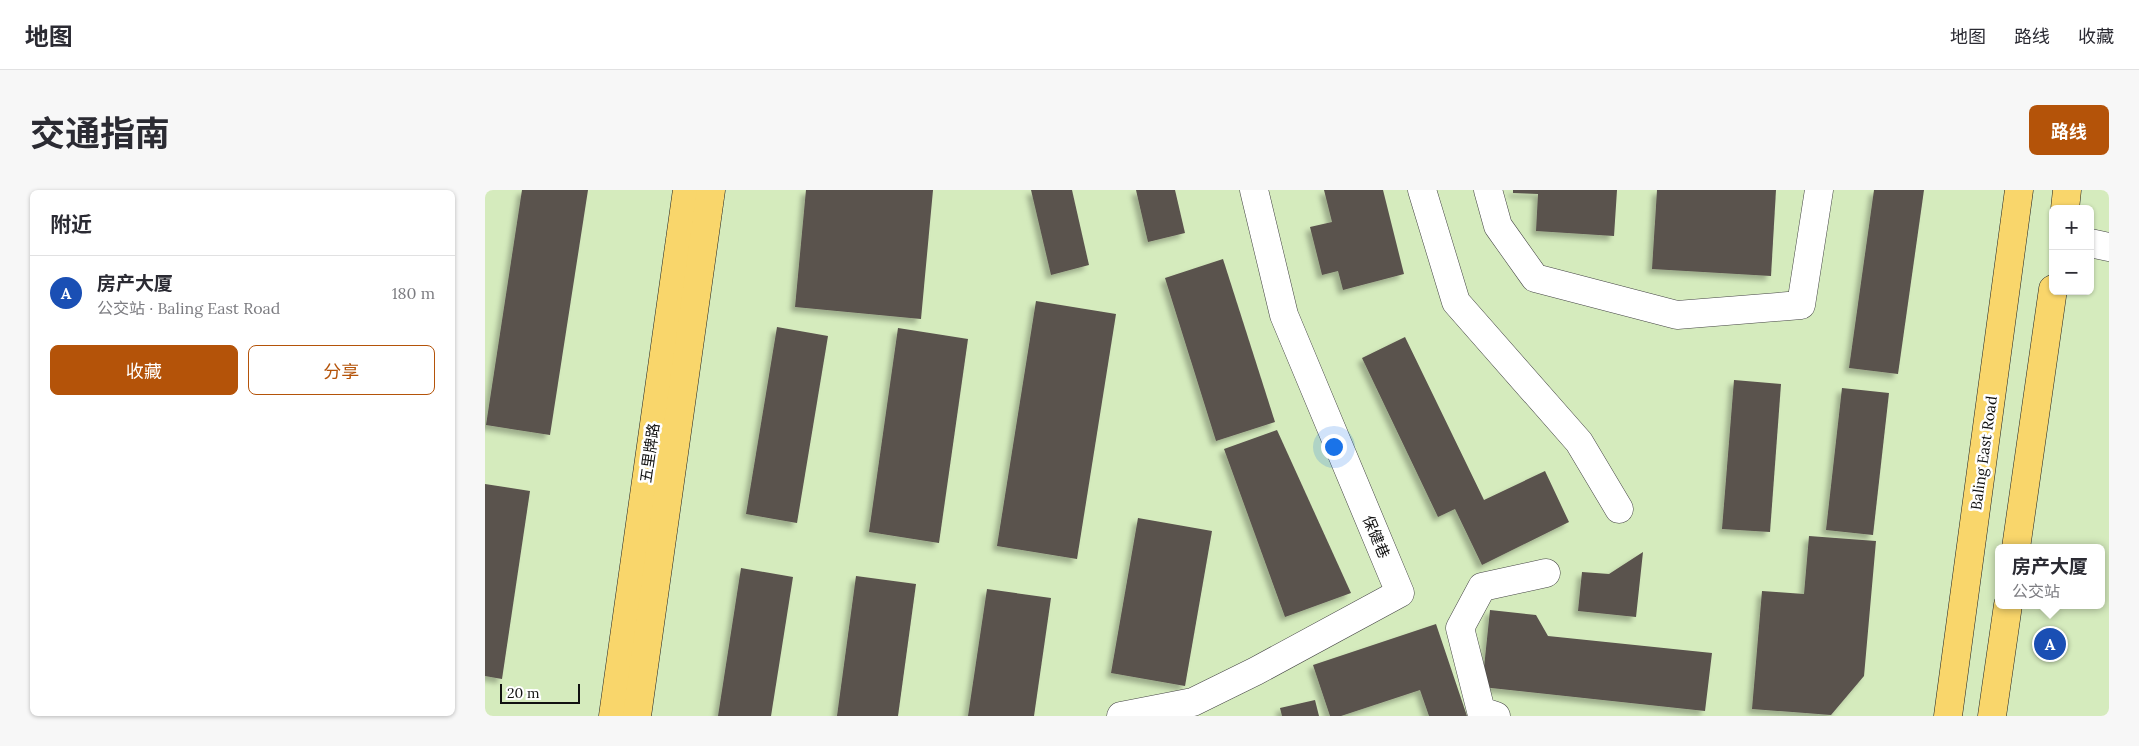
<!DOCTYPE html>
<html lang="zh">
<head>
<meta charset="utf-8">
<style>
  body { margin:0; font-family:Lora,"Noto Sans SC",serif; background:#f7f7f7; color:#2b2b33 }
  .controls { position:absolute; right:15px; top:15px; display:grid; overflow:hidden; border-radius:8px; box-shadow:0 1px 4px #0004 }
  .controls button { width:45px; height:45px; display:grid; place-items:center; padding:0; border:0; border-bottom:1px solid #e1e1e2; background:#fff; color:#2b2b33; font:25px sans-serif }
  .scale { position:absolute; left:15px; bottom:12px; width:80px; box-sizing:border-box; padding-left:5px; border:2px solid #111; border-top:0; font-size:14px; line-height:18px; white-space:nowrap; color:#111; -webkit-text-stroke:4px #fff; paint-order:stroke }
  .you { position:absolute; left:848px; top:256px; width:18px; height:18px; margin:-12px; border:4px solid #fff; border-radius:50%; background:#1a73e8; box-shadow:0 0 0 8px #1a73e833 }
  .badge { display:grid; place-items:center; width:32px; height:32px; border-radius:50%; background:#b45309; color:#fff; font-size:16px; font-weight:700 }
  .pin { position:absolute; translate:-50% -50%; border:2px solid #fff; box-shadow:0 1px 5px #0006 }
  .popup { position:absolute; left:1510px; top:354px; width:110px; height:65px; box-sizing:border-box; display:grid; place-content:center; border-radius:8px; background:#fff; filter:drop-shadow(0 1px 4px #0005); font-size:16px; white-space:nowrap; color:#7c7c81 }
  .popup b { font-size:19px; color:#2b2b33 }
  .popup::after { content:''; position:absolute; left:50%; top:100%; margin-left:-10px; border:10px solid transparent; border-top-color:#fff }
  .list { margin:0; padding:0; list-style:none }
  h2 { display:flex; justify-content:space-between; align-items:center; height:65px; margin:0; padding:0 20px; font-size:21px }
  h2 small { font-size:16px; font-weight:400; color:#7c7c81 }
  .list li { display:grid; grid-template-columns:32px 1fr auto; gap:15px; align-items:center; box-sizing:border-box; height:75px; padding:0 20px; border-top:1px solid #e1e1e2 }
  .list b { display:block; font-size:19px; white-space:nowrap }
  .list p { margin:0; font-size:16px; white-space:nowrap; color:#7c7c81 }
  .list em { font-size:16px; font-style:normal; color:#7c7c81 }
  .actions { display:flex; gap:10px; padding:15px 20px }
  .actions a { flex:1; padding:11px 0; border:1px solid #b45309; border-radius:8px; text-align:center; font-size:18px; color:#b45309 }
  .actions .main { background:#b45309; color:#fff }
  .map { position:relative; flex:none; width:1624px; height:526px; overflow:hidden; border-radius:8px }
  header { display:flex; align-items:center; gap:30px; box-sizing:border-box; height:70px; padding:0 25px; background:#fff; border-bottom:1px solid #e1e1e2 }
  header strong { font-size:24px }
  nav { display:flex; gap:28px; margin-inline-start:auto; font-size:18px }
  .intro { display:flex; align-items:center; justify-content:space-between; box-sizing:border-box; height:120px; padding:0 30px }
  h1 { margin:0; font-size:35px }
  .button { padding:12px 22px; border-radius:8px; background:#b45309; color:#fff; font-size:18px; font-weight:700 }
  main { display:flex; gap:30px; padding:0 30px }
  aside { flex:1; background:#fff; border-radius:8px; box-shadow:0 1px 4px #0004 }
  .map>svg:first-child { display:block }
</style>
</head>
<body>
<header>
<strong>地图</strong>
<nav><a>地图</a><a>路线</a><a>收藏</a></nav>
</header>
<div class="intro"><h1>交通指南</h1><a class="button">路线</a></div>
<main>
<aside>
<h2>附近<small></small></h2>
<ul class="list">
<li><span class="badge" style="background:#1a4fb4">A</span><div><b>房产大厦</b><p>公交站 · Baling East Road</p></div><em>180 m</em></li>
</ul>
<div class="actions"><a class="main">收藏</a><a>分享</a></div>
</aside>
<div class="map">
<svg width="1624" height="526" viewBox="0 0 1624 526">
  <defs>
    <filter id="shadow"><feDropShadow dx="-4.5" dy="4.5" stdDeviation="2.5" flood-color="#0004"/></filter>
  </defs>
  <rect width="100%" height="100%" fill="#fffdf5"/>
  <path fill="#d5ebbd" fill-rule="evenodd" d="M 0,0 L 1624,0 L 1624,526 L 0,526 ZM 1568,19 L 1605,19 L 1605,101 L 1568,101 ZM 1514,358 L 1616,358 L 1616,415 L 1514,415 Z"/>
  <g fill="#5a524d" filter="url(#shadow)">
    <polygon points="37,0 103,0 65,245 1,235"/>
    <polygon points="321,0 448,0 436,129 310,117"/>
    <polygon points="546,0 587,0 604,75 566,85"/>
    <polygon points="651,0 690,0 700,43 663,52"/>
    <polygon points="839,0 898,0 919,84 858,100 853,81 837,85 825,37 847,32"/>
    <polygon points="1028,0 1132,0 1129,46 1051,41 1053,4 1028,3"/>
    <polygon points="1172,0 1291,0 1286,86 1167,79"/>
    <polygon points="1389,0 1439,0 1413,184 1364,178"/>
    <polygon points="738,69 790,232 731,251 680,88"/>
    <polygon points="551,111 631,124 592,369 512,356"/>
    <polygon points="292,137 343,146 312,333 261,324"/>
    <polygon points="413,138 483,149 454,353 384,342"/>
    <polygon points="920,147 999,310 1060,281 1084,332 997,375 970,319 953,327 877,168"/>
    <polygon points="1249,190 1296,194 1285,342 1237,339"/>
    <polygon points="1357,198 1404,203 1388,345 1341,340"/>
    <polygon points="792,240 866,403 800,427 739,259"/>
    <polygon points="0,294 45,301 17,489 0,486"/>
    <polygon points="653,328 727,341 700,496 626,483"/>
    <polygon points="1324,346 1391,351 1379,486 1346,525 1267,519 1277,401 1319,404"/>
    <polygon points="1158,362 1151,427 1093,421 1097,382 1124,384"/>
    <polygon points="256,378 308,387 286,526 233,526"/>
    <polygon points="371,386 431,394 413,526 352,526"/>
    <polygon points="502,399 566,408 549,526 483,526"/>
    <polygon points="1005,420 1051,425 1063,446 1227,463 1220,521 997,497"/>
    <polygon points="951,434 982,526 944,526 935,500 856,526 845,526 828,475"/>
    <polygon points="830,510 834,526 797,526 795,518"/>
  </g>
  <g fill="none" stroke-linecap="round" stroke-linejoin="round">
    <g stroke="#444" stroke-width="29">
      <g id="minor">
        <polyline points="937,0 971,112 1094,252 1134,319"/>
        <polyline points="1003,0 1013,36 1050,88 1192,125 1316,115 1334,0"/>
        <polyline points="1605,53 1624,57"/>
        <polyline points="636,526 708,512 771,481 915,403 799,125 769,0"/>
        <polyline points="1011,526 996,521 975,438 997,397 1061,383"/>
      </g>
    </g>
    <g stroke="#222" stroke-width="29">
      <g id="major">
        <polyline points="1580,19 1582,0"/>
        <polyline points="1531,358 1568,99"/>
        <polyline points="128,526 202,0"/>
        <polyline points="152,526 226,0"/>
        <polyline points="1463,526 1534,0"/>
        <polyline points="1507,526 1523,415"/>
      </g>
    </g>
    <use href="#minor" stroke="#fff" stroke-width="28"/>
    <use href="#major" stroke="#f9d66b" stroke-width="28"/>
  </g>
  <g text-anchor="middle" stroke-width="5" stroke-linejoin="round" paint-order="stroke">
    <g font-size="15" fill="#111" stroke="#fff">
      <text transform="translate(165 263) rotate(-82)" y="5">五里牌路</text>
      <text transform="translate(1499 263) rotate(-82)" y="5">Baling East Road</text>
      <text transform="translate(891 347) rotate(67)" y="5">保健巷</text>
    </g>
  </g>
</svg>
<div class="controls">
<button>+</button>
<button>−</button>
</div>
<div class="scale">20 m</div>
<div class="you"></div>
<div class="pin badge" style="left:1565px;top:454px;background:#1a4fb4">A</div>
<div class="popup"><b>房产大厦</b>公交站</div>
</div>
</main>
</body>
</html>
